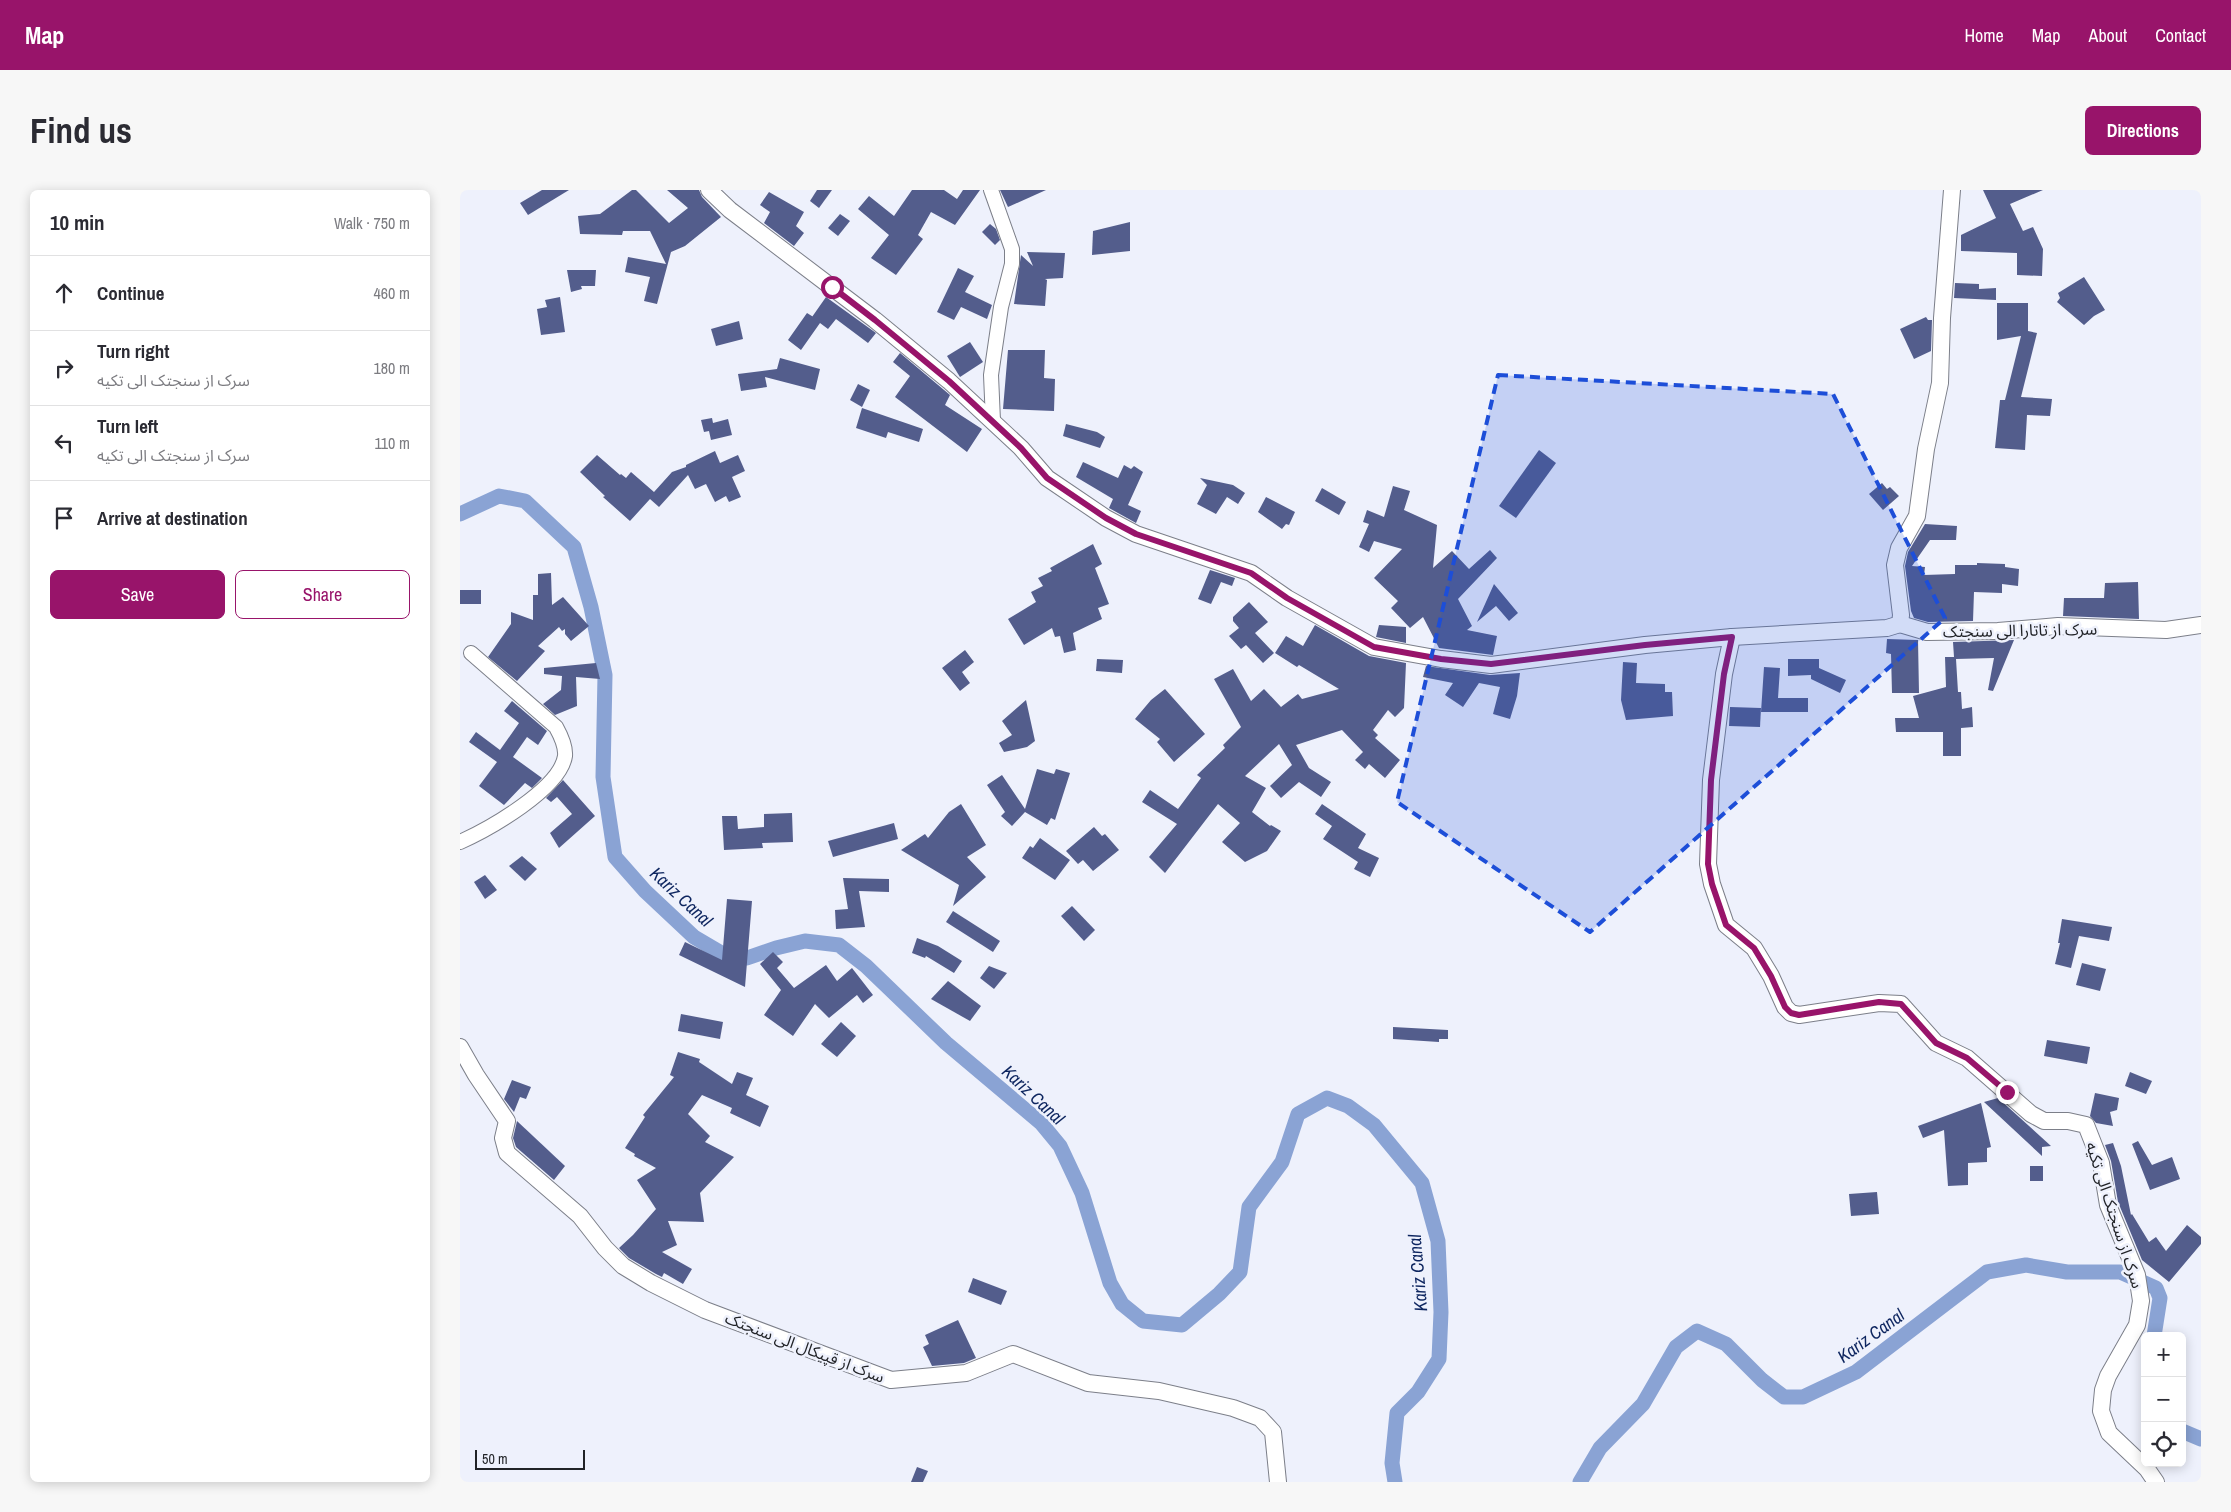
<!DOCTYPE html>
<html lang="en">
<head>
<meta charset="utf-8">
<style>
  body { margin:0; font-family:"Archivo Narrow","Noto Sans Arabic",sans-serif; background:#f7f7f7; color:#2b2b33 }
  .controls { position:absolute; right:15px; bottom:15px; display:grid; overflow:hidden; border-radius:8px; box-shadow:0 2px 12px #0003 }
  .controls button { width:45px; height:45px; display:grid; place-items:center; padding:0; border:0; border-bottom:1px solid #e1e1e2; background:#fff; color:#2b2b33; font:25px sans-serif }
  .scale { position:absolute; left:15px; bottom:12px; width:110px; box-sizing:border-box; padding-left:5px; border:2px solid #212327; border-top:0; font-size:14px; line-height:18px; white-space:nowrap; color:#212327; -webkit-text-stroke:4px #eef1fc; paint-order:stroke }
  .stop { position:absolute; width:15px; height:15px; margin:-11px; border:4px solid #98146a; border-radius:50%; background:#fff }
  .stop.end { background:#98146a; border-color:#fff; box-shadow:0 1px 5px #0008 }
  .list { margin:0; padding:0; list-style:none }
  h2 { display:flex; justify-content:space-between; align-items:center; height:65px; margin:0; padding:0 20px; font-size:21px }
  h2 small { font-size:16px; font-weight:400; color:#7c7c81 }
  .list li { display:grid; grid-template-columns:32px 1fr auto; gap:15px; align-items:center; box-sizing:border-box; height:75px; padding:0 20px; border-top:1px solid #e1e1e2 }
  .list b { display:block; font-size:19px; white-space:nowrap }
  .list p { margin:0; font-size:16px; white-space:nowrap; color:#7c7c81 }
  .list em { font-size:16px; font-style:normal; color:#7c7c81 }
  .actions { display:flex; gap:10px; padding:15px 20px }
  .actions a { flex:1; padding:11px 0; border:1px solid #98146a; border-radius:8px; text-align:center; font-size:18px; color:#98146a }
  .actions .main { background:#98146a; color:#fff }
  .icon { flex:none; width:28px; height:28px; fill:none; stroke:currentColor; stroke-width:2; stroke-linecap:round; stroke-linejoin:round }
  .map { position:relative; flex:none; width:1741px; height:1292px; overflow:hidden; border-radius:8px }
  header { display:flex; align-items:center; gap:30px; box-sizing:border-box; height:70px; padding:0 25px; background:#98146a; color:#fff }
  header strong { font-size:24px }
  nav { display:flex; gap:28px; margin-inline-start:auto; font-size:18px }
  .intro { display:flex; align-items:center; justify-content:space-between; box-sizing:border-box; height:120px; padding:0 30px }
  h1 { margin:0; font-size:35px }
  .button { padding:12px 22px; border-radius:8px; background:#98146a; color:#fff; font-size:18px; font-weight:700 }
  main { display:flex; gap:30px; padding:0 30px }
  aside { flex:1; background:#fff; border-radius:8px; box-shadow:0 2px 12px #0003 }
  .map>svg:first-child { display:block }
</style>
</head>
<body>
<header>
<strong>Map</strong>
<nav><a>Home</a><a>Map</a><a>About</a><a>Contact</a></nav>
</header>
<div class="intro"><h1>Find us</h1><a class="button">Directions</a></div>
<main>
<aside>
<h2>10 min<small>Walk · 750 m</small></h2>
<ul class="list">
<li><svg class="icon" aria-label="ahead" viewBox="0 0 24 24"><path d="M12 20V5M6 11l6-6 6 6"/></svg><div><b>Continue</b></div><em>460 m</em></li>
<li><svg class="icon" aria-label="right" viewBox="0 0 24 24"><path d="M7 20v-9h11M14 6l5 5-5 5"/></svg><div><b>Turn right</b><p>سرک از سنجتک الی تکیه</p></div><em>180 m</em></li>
<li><svg class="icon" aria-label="left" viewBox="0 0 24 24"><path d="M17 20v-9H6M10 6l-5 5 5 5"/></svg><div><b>Turn left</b><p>سرک از سنجتک الی تکیه</p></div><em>110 m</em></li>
<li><svg class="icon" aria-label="arrive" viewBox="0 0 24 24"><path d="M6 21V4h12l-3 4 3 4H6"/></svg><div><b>Arrive at destination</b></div></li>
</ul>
<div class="actions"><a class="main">Save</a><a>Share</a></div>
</aside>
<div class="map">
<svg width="1741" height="1292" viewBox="0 0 1741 1292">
  <rect width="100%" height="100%" fill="#eef1fc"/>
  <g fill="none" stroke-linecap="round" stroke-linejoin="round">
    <g stroke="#8aa3d4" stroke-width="15">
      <polyline points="0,324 39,306 65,311 114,357 131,417 145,485 143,587 155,667 185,701 234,747 268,767 287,768 316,758 345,751 379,755 406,776 486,853 581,933 600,956 622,1003 650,1093 662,1114 683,1131 722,1135 759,1104 780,1082 789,1017 822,972 838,924 867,908 888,916 914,935 962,993 978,1051 981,1122 979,1169 958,1202 937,1223 932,1273 935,1292"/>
      <polyline points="1722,1241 1741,1249"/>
      <polyline points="1120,1292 1140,1258 1183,1214 1216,1157 1237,1141 1266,1154 1302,1190 1324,1207 1343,1207 1396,1182 1527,1082 1566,1075 1607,1082 1660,1082 1696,1098 1700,1108 1694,1146"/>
    </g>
  </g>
  <g fill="#535d8c">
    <polygon points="82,0 109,0 68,25 60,13"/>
    <polygon points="172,0 176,0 209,33 228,18 207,0 239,0 242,7 261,27 225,56 211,62 197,114 184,111 190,87 165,82 168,67 206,74 190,41 163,41 162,45 120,44 118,26 140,24"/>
    <polygon points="357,0 372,0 359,18 350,11"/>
    <polygon points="452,0 484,0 497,9 503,0 520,0 495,35 471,22 458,45 463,49 436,85 411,68 429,45 398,19 409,6 434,26"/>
    <polygon points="540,0 586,0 548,17"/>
    <polygon points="1523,0 1583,0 1550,14 1563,41 1573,37 1583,59 1582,86 1557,85 1557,63 1501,61 1501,45 1536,28"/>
    <polygon points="309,2 344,22 336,36 344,43 334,56 304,33 310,22 300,15"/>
    <polygon points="380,24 390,31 378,46 368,38"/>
    <polygon points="670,32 670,61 632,65 633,41"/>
    <polygon points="530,34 536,39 540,50 535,55 522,42"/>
    <polygon points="567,62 605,63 603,88 585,89 587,90 585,116 554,114 561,65 573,76"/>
    <polygon points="498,78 514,86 505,102 532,115 527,129 501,117 494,130 477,122"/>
    <polygon points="107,80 136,80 135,96 121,96 122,99 111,102"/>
    <polygon points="1624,87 1645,120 1634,126 1624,135 1597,112 1600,108 1598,103"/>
    <polygon points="1495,93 1519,94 1519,99 1536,98 1536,110 1494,108"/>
    <polygon points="100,107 105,142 81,145 77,119 87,117 85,110"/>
    <polygon points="366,107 416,143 408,153 376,129 368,139 360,133 341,160 328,150 347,123 355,128 352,127"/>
    <polygon points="1537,113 1568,113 1568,141 1577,143 1561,207 1592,209 1590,226 1567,225 1565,260 1535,258 1540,210 1545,210 1561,146 1537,150"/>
    <polygon points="1466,127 1468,130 1472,130 1471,161 1454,169 1440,139"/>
    <polygon points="279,131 283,149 256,156 251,139"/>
    <polygon points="510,152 523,172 500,187 487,166"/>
    <polygon points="548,160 585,160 584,188 595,189 594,221 543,219"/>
    <polygon points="440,163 490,205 485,215 522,239 507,262 435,207 450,186 433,172"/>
    <polygon points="320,168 360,179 355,200 305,187 307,197 281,201 278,184 317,179"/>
    <polygon points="398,194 410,200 402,217 390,210"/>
    <polygon points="402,218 463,239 459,252 428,242 426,248 396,238"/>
    <polygon points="252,228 253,233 268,229 272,245 251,250 249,241 244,242 241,230"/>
    <polygon points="606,234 637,242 645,247 640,258 603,246"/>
    <polygon points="1079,260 1096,273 1056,328 1039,316"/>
    <polygon points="255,261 260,273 278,265 285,281 272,287 281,307 269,312 266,306 255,312 246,294 235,299 228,285 199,317 190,309 170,331 143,307 145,306 120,282 137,265 160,285 161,284 166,288 171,282 194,302 212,282 226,277 226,275"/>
    <polygon points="623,272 658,288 664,275 671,279 674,276 683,282 668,315 681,321 676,333 649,318 653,309 616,287"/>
    <polygon points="740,288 773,295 785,303 778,314 767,307 756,324 737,314 747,295"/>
    <polygon points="1422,293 1427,299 1430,297 1439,306 1423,320 1409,304"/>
    <polygon points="933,296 950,301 944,320 977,335 973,378 992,361 1009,379 1030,360 1037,368 998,409 1012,436 1007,440 1037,446 1033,465 979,458 963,427 950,438 931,418 938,411 914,388 942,359 914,351 909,362 899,357 909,334 903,332 907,320 924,327"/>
    <polygon points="862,298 886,312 879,325 855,311"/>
    <polygon points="806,307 835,322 829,335 826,334 822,339 798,322"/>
    <polygon points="1465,334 1497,336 1496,350 1470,350 1452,376 1465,377 1464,385 1495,384 1495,375 1517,375 1517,373 1545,374 1545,377 1559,379 1558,396 1542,394 1542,403 1514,402 1513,431 1468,432 1454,428 1451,421 1445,376 1448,362"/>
    <polygon points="633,354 642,374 635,378 649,414 638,418 642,429 613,443 616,460 604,463 600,446 595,447 592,438 564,455 548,429 576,412 571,402 583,396 578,388 592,381 590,378"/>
    <polygon points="750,380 775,388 772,396 761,392 751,414 738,409"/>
    <polygon points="91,383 92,415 103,407 129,436 111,451 105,444 105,439 102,441 99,437 78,456 85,461 57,491 28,467 51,434 51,422 73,430 73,405 78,405 78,384"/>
    <polygon points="1678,392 1679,429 1603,426 1604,408 1644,408 1645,393"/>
    <polygon points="1034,394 1058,423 1049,431 1036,416 1017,432"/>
    <rect x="0" y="400" width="21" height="14"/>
    <polygon points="789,412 808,432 795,443 814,463 803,473 786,455 781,459 769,446 779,438 773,431 773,427"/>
    <polygon points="855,435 909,466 946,473 944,518 935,527 928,520 913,540 918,545 915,548 940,570 925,588 909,574 905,579 895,570 903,562 882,540 836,555 849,578 871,592 861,607 839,592 821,608 810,596 832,575 819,554 785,586 806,598 792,622 810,636 811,635 821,641 807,661 785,672 762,652 780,633 758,614 705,683 689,667 717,634 682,612 690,600 718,619 741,588 737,585 765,558 763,555 781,537 754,489 773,479 791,511 804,499 821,517 838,504 842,509 879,499 839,475 837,477 815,463 826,446 843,456"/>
    <polygon points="919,435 946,437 946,453 916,447"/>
    <polygon points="1427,449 1458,450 1459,503 1432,503 1431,464 1426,463"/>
    <polygon points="1554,450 1533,501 1528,500 1534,468 1496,469 1498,502 1501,502 1502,519 1512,517 1513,537 1501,538 1501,566 1483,566 1483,542 1436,542 1435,528 1459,528 1453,506 1486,497 1485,467 1494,467 1493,452"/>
    <polygon points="505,460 514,472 502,482 510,493 500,501 482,478"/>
    <polygon points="637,469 663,470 662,483 636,481"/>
    <polygon points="1328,469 1359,469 1359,478 1386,490 1380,503 1351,489 1351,485 1328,486"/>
    <polygon points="1163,472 1177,473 1176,493 1205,494 1205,502 1212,502 1213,526 1166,530 1161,510"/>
    <polygon points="136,473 140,489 116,487 117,516 95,525 83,514 101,500 102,486 84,484 84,478"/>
    <polygon points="966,476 1030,485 1060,483 1057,506 1050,529 1033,524 1040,497 1019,493 1003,517 985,505 993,493 963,487"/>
    <polygon points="1304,477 1320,478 1318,508 1348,508 1348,522 1301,522"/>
    <polygon points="705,499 745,544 714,572 697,552 700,549 675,529 691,510"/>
    <polygon points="566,510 575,551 567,557 544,562 539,553 552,545 542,531"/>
    <polygon points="52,511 87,541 78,555 67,547 53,567 82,588 72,598 65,593 44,615 19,596 37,572 9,552 16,542 40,560 59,533 44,521"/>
    <polygon points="1270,517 1301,518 1300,537 1269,536"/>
    <polygon points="577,579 594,584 596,579 610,583 595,630 591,628 587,635 565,622 552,636 541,626 545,622 527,595 542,585 565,619"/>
    <polygon points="103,590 135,626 99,658 90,643 112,624 97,607 91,612 86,608"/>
    <polygon points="501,614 526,655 507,667 526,687 493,716 499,695 441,660 465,644 468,648 489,622"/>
    <polygon points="862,614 906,644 898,658 919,668 910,687 894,679 898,672 863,649 872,636 855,624"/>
    <polygon points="332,623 333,652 302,653 303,658 264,660 262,626 277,626 278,639 304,637 304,624"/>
    <polygon points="434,633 438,649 373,667 368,651"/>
    <polygon points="634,637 642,646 645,644 659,660 633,681 623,670 618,674 606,661"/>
    <polygon points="580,648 610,670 595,690 562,668 570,656 573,658"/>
    <polygon points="62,666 77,679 65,691 49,676"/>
    <polygon points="25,685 37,700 25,709 14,692"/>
    <polygon points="383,688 429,689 429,702 399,701 405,737 376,739 375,720 388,719"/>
    <polygon points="267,709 292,711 285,797 219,765 225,752 262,770"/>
    <polygon points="612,716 635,740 624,751 601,726"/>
    <polygon points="493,721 540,751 533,762 486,732"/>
    <polygon points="1602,729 1652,737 1649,751 1619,746 1611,778 1595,774 1600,753 1598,753"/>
    <polygon points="457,748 478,756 502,771 494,783 466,766 465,768 452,763"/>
    <polygon points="313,762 323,772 317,778 334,798 366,775 377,791 392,778 413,805 403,813 397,805 369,828 355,814 333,846 304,825 321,800 300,774"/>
    <polygon points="1622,773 1646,779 1640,801 1616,795"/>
    <polygon points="529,776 547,783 534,799 520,788"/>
    <polygon points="488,791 521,816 510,831 471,809"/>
    <polygon points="221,824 263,832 260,849 218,841"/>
    <polygon points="381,832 396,846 377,867 361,854"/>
    <polygon points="933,837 988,840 988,849 979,849 979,852 933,849"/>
    <polygon points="1587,850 1630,857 1627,874 1584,866"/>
    <polygon points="218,862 240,869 239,872 272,894 277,882 293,888 286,905 309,916 300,937 270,923 272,918 242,905 228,924 250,946 245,952 274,967 240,1003 244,1032 208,1031 217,1055 202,1062 232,1079 223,1094 204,1083 202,1087 196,1084 169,1068 159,1058 173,1045 196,1019 177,990 196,978 174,966 175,964 165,958 185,927 183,925 214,887 210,885"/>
    <polygon points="1670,882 1692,891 1686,904 1665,896"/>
    <polygon points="52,890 71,897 66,909 60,907 54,922 44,909"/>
    <polygon points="1635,903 1659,908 1657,920 1650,922 1653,936 1636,933 1630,926"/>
    <polygon points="1538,908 1591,956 1582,957 1582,966 1524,912"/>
    <polygon points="1521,913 1531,957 1527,958 1527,972 1508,973 1508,995 1488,996 1484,940 1463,948 1458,936"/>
    <polygon points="57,931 105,976 94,990 56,957 53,948"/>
    <polygon points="1678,951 1692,975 1712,967 1720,989 1690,1000 1672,954"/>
    <polygon points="1653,953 1661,976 1671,1025 1672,1024 1689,1052 1696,1047 1706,1061 1727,1035 1741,1047 1741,1054 1709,1092 1682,1070 1658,1012 1651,971 1645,955"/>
    <rect x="1570" y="976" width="13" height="15"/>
    <polygon points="1417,1002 1419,1024 1391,1026 1389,1004"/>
    <polygon points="513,1088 547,1101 541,1115 508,1102"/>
    <polygon points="498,1130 516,1168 504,1173 472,1176 463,1157 469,1154 465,1145"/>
    <polygon points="457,1277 468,1281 463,1292 451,1292"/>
  </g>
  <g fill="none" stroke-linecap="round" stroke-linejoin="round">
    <g stroke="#7c7f89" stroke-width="16">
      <g id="minor">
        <polyline points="531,0 552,59 552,74 541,117 531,185 533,231"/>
        <path d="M 0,652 C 29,639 100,599 105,566 C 106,556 101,546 96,537 L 11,463"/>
      </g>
    </g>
    <g stroke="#7c7f89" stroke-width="18">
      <g id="tertiary">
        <polyline points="249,0 270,20 415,130 489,191 561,258 587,288 646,328 676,344 791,383 827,408 914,457 981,469 1031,475 1185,455 1272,447 1427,438 1440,434 1441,425 1435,375 1439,358 1457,326 1466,259 1480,193 1482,128 1492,0"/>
        <polyline points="1440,434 1467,442 1538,441 1598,436 1706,440 1741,435"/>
        <polyline points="1272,447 1264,484 1251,590 1248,674 1252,694 1266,735 1294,758 1311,786 1325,817 1331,823 1339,825 1419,813 1441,814 1476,853 1507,868 1571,924 1584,931 1608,931 1626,935 1641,973 1648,1015 1677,1085 1681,1111 1677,1135 1648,1186 1643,1200 1641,1221 1649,1243 1687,1279 1696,1292"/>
        <polyline points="0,857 16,885 47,931 43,948 47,963 120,1026 145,1058 163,1076 191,1093 245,1120 431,1190 506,1183 553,1164 628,1193 699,1201 773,1218 800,1228 813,1242 818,1292"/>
      </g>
    </g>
    <use href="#minor" stroke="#fff" stroke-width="14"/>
    <use href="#tertiary" stroke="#fff" stroke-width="16"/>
  </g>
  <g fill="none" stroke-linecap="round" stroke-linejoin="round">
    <polyline stroke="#98146a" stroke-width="6" points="372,97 415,130 489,191 561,258 587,288 646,328 676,344 791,383 827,408 914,457 981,469 1031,474 1185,455 1272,447 1264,484 1251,590 1248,674 1252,694 1266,735 1294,758 1311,786 1325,817 1331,823 1339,825 1419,812 1441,814 1476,853 1507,868 1547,902"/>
  </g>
  <path fill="#1d4ed8" fill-opacity="0.2" stroke="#1d4ed8" stroke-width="4" stroke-dasharray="10 6" stroke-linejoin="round" d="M 1038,185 L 1373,204 L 1485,428 L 1130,742 L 937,612 Z"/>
  <g text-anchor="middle" stroke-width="5" stroke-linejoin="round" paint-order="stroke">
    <g font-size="16" fill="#212327" stroke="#eef1fc">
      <text transform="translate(1560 440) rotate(-1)" y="6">سرک از تاتارا الی سنجتک</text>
      <text transform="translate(1655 1025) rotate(72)" y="6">سرک از سنجتک الی تکیه</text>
      <text transform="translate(345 1157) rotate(21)" y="6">سرک از قپیکال الی سنجتک</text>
    </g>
    <g font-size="18" font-style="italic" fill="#0d255f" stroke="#eef1fc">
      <text transform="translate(221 707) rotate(43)" y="6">Kariz Canal</text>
      <text transform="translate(573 905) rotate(43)" y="6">Kariz Canal</text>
      <text transform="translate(958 1083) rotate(-95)" y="6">Kariz Canal</text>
      <text transform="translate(1411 1146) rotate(-36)" y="6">Kariz Canal</text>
    </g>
  </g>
</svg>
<div class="controls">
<button>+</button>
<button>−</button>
<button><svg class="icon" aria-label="locate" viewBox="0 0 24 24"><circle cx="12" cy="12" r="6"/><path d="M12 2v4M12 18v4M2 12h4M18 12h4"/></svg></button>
</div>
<div class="scale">50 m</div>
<div class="stop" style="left:372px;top:97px"></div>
<div class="stop end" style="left:1547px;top:902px"></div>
</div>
</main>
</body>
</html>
